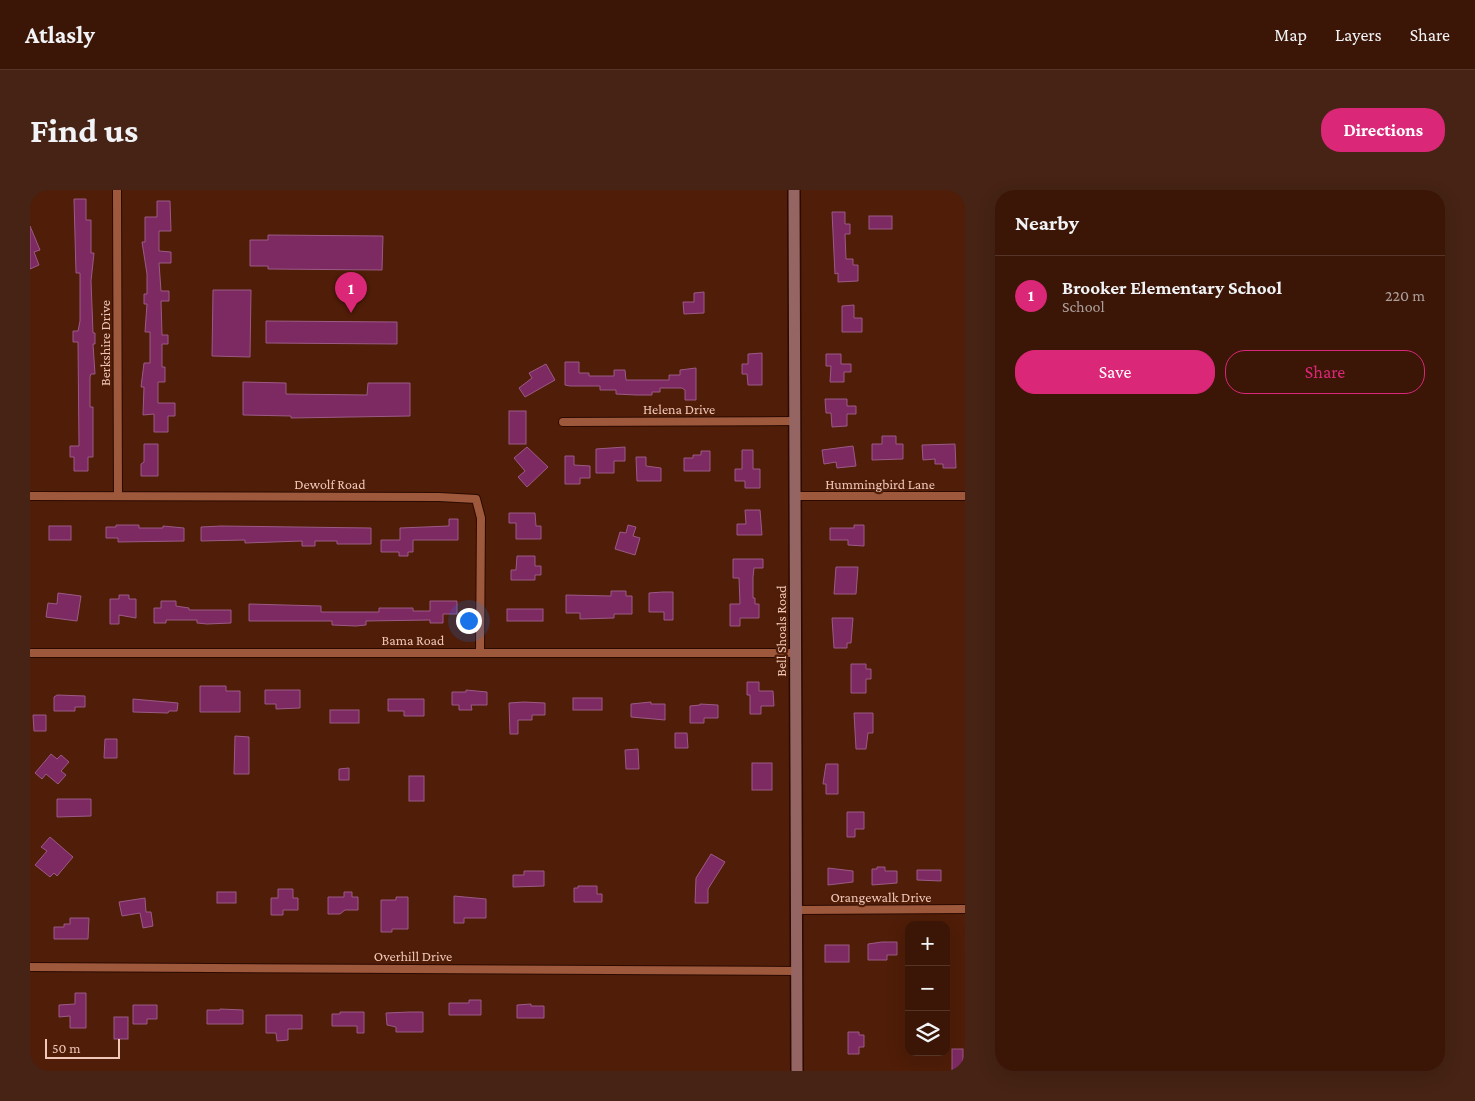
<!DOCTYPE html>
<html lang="en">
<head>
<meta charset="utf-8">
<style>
  body { margin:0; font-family:"Crimson Pro",serif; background:#462314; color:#f1f3f6 }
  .controls { position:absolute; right:15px; bottom:15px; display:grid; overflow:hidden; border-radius:10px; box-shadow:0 5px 20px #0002 }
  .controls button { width:45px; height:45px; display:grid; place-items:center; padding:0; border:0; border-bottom:1px solid #543528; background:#3b1606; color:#f1f3f6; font:25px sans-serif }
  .scale { position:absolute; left:15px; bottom:12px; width:75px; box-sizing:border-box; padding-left:5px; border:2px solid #f0c7b8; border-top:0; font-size:14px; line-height:18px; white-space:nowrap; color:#f0c7b8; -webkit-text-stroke:4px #4f1d08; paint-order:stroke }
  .you { position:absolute; left:438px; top:430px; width:18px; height:18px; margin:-12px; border:4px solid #fff; border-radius:50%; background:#1a73e8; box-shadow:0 0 0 8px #1a73e833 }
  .badge { display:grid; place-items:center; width:32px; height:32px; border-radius:50%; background:#db2777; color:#fff; font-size:16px; font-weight:700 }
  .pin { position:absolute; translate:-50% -41px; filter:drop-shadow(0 1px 2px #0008) }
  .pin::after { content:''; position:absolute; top:26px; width:18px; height:15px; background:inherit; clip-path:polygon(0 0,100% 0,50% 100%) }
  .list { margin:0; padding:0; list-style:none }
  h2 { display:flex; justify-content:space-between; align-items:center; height:65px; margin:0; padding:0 20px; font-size:21px }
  h2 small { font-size:16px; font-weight:400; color:#ac9f9b }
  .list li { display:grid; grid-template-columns:32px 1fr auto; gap:15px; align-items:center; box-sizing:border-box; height:80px; padding:0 20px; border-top:1px solid #543528 }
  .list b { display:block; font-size:19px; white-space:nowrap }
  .list p { margin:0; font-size:16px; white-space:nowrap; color:#ac9f9b }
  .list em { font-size:16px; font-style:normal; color:#ac9f9b }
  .actions { display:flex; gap:10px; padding:15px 20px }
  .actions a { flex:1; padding:11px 0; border:1px solid #db2777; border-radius:20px; text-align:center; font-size:18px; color:#db2777 }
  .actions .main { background:#db2777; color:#fff }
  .icon { flex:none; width:28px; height:28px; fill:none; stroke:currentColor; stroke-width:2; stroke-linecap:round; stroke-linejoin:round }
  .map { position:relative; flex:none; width:935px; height:881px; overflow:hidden; border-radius:20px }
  header { display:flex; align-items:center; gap:30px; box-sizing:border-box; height:70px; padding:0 25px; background:#3b1606; border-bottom:1px solid #543528 }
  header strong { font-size:24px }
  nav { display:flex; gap:28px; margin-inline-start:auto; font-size:18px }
  .intro { display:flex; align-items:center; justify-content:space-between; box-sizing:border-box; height:120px; padding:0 30px }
  h1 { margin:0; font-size:35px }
  .button { padding:12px 22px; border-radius:20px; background:#db2777; color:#fff; font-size:18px; font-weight:700 }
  main { display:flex; gap:30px; padding:0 30px }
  aside { flex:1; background:#3b1606; border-radius:20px; box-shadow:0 5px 20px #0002 }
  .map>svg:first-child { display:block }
</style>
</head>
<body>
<header>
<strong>Atlasly</strong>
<nav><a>Map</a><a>Layers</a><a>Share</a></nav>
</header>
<div class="intro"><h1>Find us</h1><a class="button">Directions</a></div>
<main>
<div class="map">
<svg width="935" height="881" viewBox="0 0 935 881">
  <rect width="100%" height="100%" fill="#4f1d08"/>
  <g fill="#7d2a63" stroke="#9b5a84">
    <polygon points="44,9 56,9 56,30 61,30 61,63 64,63 61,91 63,143 65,143 65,154 63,154 65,184 61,184 60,187 60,217 63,217 63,267 58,267 58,281 44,281 44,267 40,267 40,256 49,256 48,152 43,152 43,141 48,141 50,131 50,83 46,83"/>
    <polygon points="127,11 140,11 141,41 129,41 129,61 141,62 141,73 129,73 131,101 139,101 139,111 131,111 132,145 138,145 138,154 132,154 132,177 135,177 135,192 128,192 128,213 145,213 145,226 138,226 138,242 124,242 124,224 113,225 114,197 111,197 114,173 120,173 120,142 115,142 117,114 114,114 114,104 117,104 117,84 112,52 115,52 115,27 127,27"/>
    <polygon points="802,22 815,22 815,34 820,34 820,44 815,44 816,69 823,69 823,75 828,75 828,91 808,92 808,83 805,84"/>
    <rect x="839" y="26" width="23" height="13"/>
    <polygon points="0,36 10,60 4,62 9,75 0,79"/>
    <polygon points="238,45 353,46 352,80 238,79 238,76 220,76 220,50 238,50"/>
    <polygon points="183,100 221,100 220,167 182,166"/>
    <polygon points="674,102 674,123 654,124 653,112 664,112 664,103"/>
    <polygon points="824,115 824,128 832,128 832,142 812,142 812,116"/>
    <polygon points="236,131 367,132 367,154 236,153"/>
    <polygon points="732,163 732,195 718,195 717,184 712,184 712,174 718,174 718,164"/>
    <polygon points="796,164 811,164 811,174 821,174 821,182 814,182 814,192 800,192 801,176 796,176"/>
    <polygon points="535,172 549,172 549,183 559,183 559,186 584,186 584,180 595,180 596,190 639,190 639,185 650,185 650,180 666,178 666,210 655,210 655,200 652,198 630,198 630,202 622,202 622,205 606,205 586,204 586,200 570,200 570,196 540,196 535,195"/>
    <polygon points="516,174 525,190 495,207 489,198 502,188 499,183"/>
    <polygon points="213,192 256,193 256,204 337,205 338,193 380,193 380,226 261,228 261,226 213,225"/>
    <polygon points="795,209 817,209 817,216 826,216 826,224 817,224 817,236 802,237 801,223 796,223"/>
    <rect x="479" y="221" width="17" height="33"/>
    <polygon points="852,246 866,246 866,254 873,254 873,269 842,270 842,254 852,254"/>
    <polygon points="114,254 128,254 128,286 111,286 111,274 114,272"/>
    <polygon points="925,254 926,278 913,278 913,274 905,274 905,269 893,270 892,255"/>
    <polygon points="823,256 826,276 807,278 806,272 794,274 792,260"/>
    <polygon points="497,257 518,277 497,297 488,287 495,281 484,268"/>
    <polygon points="595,257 595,271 584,271 584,283 566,283 566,259"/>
    <polygon points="712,260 723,260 723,279 730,279 730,298 715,298 715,291 705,291 705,279 712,279"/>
    <polygon points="671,261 680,261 680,281 654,281 654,268 663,268 663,265 671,265"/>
    <polygon points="535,266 544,266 544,275 560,276 560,288 550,288 550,294 535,294"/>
    <polygon points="606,267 616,267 616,276 631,278 631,291 607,291"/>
    <polygon points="715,320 730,320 732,345 707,345 707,334 716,334"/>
    <polygon points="479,323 505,323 506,336 511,336 511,349 486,349 486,333 479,333"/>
    <polygon points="419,329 428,329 428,350 383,350 383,362 378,362 378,366 369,366 369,362 351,362 351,350 370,350 370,338 419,336"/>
    <polygon points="86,335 109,335 109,338 133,338 133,336 154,338 154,351 88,352 88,348 76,348 76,337 86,337"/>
    <polygon points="598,335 606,337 603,346 610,348 605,365 585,359 590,342 596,343"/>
    <polygon points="824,335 834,335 834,356 818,355 818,350 800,350 800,338 824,338"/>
    <rect x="19" y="336" width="22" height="14"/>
    <polygon points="191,336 341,338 341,354 307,354 307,351 285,351 285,356 272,356 272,351 215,353 215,350 171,351 171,337"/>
    <polygon points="487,366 505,366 505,376 511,376 511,385 505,385 505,390 481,390 481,380 486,380"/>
    <polygon points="703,369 733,369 733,378 724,378 723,387 723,408 725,408 725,414 729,414 729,428 710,428 710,436 700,436 700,414 710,414 709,388 703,388"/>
    <polygon points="806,377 828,377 826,404 804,404"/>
    <polygon points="581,401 596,401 596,406 602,406 602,424 584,424 584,428 550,429 550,423 536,423 536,405 581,406"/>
    <polygon points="633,402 643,402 643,430 634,430 634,422 619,422 619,403"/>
    <polygon points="28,403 51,406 47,431 16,427 18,413 27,414"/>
    <polygon points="89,405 99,405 99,409 106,409 106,428 89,425 89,434 80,434 80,409 89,409"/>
    <polygon points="131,411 146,411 146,416 159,418 159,420 201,420 201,433 177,434 167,433 167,430 136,430 136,433 124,433 124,418 131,418"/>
    <polygon points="400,411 427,411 427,424 413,424 413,433 400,433 400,430 336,431 336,435 326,436 302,435 302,431 219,431 219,414 291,416 291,422 349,422 349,418 383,418 383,421 400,421"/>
    <rect x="477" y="419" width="36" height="12"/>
    <polygon points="802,428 823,428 821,453 817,453 817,458 804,458"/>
    <polygon points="821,474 836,474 836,479 841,479 841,489 836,489 836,503 821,503"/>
    <polygon points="717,492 729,492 729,501 743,501 744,516 731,516 731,524 720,524 720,505 717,505"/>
    <polygon points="170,496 196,496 196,501 210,501 210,522 170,522"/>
    <polygon points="235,500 270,500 270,518 246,519 246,514 235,514"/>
    <polygon points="436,500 457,502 457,515 441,515 442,520 429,520 429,515 422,515 422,502 436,502"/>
    <polygon points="27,505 55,506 55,517 45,517 45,521 24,521 24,507"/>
    <rect x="543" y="508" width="29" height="12"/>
    <polygon points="103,509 148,513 147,521 139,521 138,523 103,522"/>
    <polygon points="358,509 394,509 394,526 374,526 374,521 358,521"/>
    <polygon points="494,512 515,513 515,525 502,525 502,530 488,530 488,544 480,544 479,513"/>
    <polygon points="621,512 621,514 635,514 635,530 601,527 601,514"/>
    <polygon points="670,514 688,515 688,528 674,528 674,533 660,533 660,516 670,515"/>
    <rect x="300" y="520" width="29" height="13"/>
    <polygon points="824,523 843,523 843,543 838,543 836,559 826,559"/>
    <polygon points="3,525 16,525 16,541 4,541"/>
    <polygon points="645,543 657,543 658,558 645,558"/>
    <polygon points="205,546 219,547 219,584 204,584"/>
    <polygon points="75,549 87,549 87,568 74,568"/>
    <polygon points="608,559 609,579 596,579 595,560"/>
    <polygon points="21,564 27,569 31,565 39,572 31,581 36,585 28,594 16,584 12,589 5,583"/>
    <rect x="722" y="573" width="20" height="27"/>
    <polygon points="796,574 808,574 808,604 796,604 796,594 793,594"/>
    <polygon points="319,578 319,590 309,590 309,579"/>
    <rect x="379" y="586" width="15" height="25"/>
    <polygon points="27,609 61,609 61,626 27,627"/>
    <polygon points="817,622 834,622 834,639 825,639 825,647 817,647"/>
    <polygon points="20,647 43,667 27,686 24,683 20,687 5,675 17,661 11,657"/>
    <polygon points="681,664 695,672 678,699 678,713 665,713 666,688"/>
    <polygon points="847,677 855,677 855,681 867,681 867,693 842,695 842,679 847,679"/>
    <polygon points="798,678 823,681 823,692 798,695"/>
    <polygon points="887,680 911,680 911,691 887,690"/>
    <polygon points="494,681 514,681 514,696 483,697 483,685 494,685"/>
    <polygon points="548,696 567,696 567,704 572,704 572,712 544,712 544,698 548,698"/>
    <polygon points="248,699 263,699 263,708 268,708 268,720 253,720 253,725 241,725 241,708 248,708"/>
    <rect x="187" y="702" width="19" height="11"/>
    <polygon points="314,702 322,702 322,707 328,707 328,720 315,720 310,724 298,724 298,707 314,707"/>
    <polygon points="424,706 456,709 456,728 434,728 434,733 424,733"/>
    <polygon points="366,707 378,707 378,739 362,739 362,742 351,742 351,710 366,710"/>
    <polygon points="115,708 116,722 121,722 123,736 113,738 110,723 92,726 89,712"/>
    <polygon points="40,728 59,728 58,749 24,749 24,737 34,737 34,734 40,734"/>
    <polygon points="852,752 867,752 867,765 857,765 857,770 838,770 838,754"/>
    <rect x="795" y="755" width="24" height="17"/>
    <polygon points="45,803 56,803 56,838 40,838 40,826 29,827 29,815 45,814"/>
    <polygon points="439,810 451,810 451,825 419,825 419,813 439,813"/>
    <polygon points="501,814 501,816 514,816 514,828 487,828 487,815"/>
    <polygon points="103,815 127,815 127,829 117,829 117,834 103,834"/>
    <polygon points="190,819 213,820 213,834 177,834 177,820 190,820"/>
    <polygon points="310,822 334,822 334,843 327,843 327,836 302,836 302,824 310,824"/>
    <polygon points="380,822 393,822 393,842 366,842 366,837 357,835 356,823"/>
    <polygon points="236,825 272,825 272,839 258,839 258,850 247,851 246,843 236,843"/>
    <rect x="84" y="827" width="14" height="22"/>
    <polygon points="818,842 829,842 829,845 834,845 834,857 829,857 829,864 818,864"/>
    <rect x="922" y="859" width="11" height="22"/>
  </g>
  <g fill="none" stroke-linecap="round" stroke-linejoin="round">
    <g stroke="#2c0a00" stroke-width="10">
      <g id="street">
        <polyline points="87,0 88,306"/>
        <polyline points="533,232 765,231"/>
        <polyline points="0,306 409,307 446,309 451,328 450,462"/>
        <polyline points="765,306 935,306"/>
        <polyline points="0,463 766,463"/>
        <polyline points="766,720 935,719"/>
        <polyline points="0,777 766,781"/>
      </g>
    </g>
    <g stroke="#2c0a00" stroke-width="14">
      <polyline id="secondary" points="764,0 767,881"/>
    </g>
    <use href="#street" stroke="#9e583c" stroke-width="8"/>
    <use href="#secondary" stroke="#956564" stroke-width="11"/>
  </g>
  <g text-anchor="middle" stroke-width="4.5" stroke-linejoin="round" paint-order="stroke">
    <g font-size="14" fill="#f0c7b8" stroke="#4f1d08">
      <text transform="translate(75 153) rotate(-90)" y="5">Berkshire Drive</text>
      <text x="649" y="224">Helena Drive</text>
      <text x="300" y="299">Dewolf Road</text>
      <text x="850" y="299">Hummingbird Lane</text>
      <text transform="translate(751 441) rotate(-90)" y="5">Bell Shoals Road</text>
      <text x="383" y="455">Bama Road</text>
      <text x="851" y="712">Orangewalk Drive</text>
      <text x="383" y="771">Overhill Drive</text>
    </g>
  </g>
</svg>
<div class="controls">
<button>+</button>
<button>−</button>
<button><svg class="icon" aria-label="layers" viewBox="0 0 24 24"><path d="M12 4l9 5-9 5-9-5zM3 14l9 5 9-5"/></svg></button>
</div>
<div class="scale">50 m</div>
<div class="you"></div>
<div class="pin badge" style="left:321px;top:123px">1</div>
</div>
<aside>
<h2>Nearby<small></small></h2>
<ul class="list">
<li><span class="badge">1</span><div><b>Brooker Elementary School</b><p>School</p></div><em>220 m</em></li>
</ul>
<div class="actions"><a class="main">Save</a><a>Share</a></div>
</aside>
</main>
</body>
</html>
